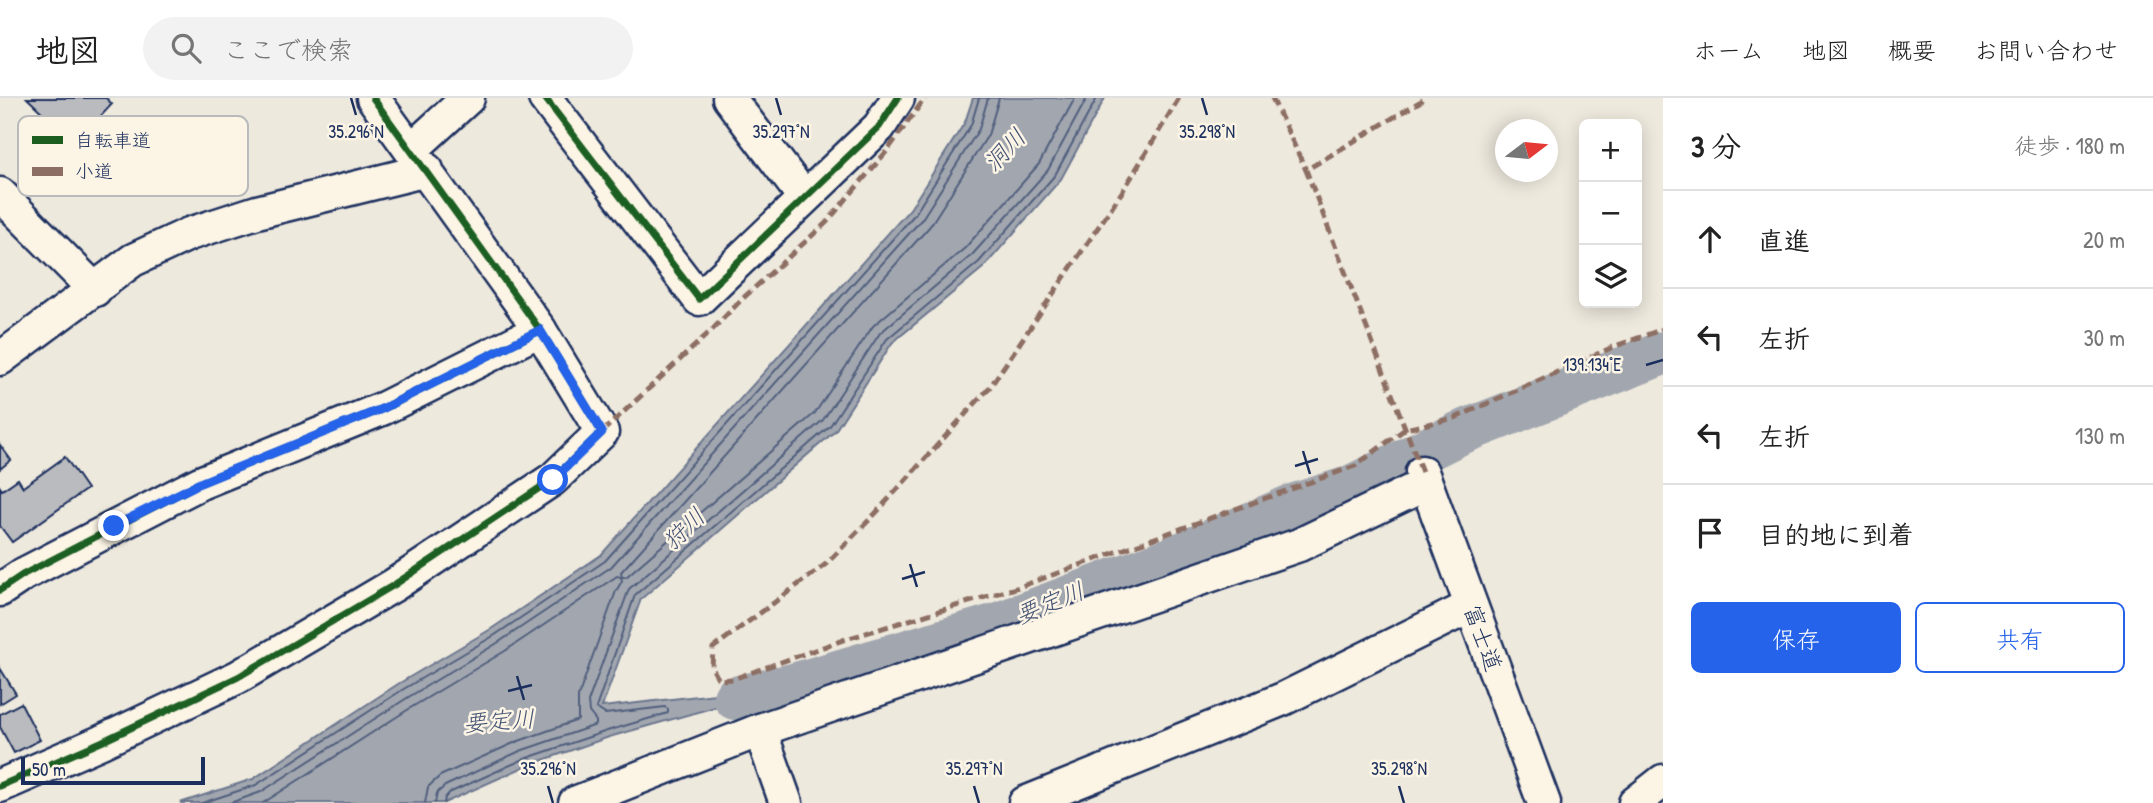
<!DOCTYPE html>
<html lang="ja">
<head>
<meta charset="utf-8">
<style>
  body { margin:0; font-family:"Patrick Hand","Klee One",sans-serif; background:#f2f2f2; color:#222 }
  .controls { position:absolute; right:21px; top:21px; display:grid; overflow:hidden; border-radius:10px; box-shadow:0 4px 18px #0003 }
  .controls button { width:63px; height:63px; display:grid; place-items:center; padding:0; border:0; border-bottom:2px solid #e0e0e0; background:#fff; color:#222; font:35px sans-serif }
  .compass { position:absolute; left:1495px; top:21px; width:63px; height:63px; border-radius:50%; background:#fff; box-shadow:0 4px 18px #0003; rotate:74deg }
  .scale { position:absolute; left:21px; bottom:18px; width:184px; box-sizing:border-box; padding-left:7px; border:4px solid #1b2f5e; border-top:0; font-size:19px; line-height:24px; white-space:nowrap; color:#1b2f5e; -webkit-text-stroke:5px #fcf5e5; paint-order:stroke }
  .stop { position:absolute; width:21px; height:21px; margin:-16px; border:5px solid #2563eb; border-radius:50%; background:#fff }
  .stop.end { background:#2563eb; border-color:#fff; box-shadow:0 2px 7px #0008 }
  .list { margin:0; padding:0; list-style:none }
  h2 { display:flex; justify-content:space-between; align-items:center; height:91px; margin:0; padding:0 28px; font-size:30px }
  h2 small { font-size:23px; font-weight:400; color:#767676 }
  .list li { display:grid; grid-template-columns:46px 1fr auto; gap:21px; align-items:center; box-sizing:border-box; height:98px; padding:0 28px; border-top:2px solid #e0e0e0 }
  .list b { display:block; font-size:26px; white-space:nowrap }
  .list em { font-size:23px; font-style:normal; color:#767676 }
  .actions { display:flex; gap:14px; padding:21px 28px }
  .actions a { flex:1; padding:16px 0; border:2px solid #2563eb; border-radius:10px; text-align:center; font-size:24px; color:#2563eb }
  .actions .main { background:#2563eb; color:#fff }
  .icon { flex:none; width:38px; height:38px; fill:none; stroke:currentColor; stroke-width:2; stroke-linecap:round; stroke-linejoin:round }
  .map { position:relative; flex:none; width:1663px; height:705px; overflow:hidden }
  header { display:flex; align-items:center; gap:42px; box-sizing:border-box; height:98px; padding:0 35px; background:#fff; border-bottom:2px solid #e0e0e0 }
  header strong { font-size:33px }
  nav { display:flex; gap:38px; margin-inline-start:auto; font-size:24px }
  .search { width:490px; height:63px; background:#f2f2f2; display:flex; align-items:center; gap:18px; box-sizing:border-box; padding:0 24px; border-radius:38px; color:#767676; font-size:26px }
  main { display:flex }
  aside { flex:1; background:#fff }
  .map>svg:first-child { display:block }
</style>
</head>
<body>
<header>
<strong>地図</strong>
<div class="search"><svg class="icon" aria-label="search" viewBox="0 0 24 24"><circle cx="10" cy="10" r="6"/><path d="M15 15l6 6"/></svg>ここで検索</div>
<nav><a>ホーム</a><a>地図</a><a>概要</a><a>お問い合わせ</a></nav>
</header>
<main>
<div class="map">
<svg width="1663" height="705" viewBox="0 0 1663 705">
  <rect width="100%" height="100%" fill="#eee9dd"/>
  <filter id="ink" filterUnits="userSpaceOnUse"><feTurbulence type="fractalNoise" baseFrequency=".0143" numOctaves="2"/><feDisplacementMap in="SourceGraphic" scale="14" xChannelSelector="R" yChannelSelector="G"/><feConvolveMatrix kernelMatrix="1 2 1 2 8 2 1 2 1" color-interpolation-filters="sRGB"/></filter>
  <g filter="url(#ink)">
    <polygon fill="#a2a7af" stroke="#6c778f" stroke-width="2" points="973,0 1105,0 1061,81 984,169 892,245 835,333 641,501 602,609 793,587 609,639 526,668 444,705 180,705 253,681 398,586 491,531 601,457 910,111 965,24"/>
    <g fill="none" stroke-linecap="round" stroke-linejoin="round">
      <g stroke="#515f7e" stroke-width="2">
        <polyline points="999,0 988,37 930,128 621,474 622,479 626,479 815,315 873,228 965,150 1039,66 1075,0"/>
        <polyline points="202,705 256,687 402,592 495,537 605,463 915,116 971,27 979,0"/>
        <polyline points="230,705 261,694 407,600 499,544 611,469 922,121 979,31 988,0"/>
        <polyline points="263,705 412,609 505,553 617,478 621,479 622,483 616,493 578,599 578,622 516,644 440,678 428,689 425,705"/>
        <polyline points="435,705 437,695 445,688 520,653 596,627 596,623 589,614 588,604 629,491 823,322 880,235 972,157 1048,72 1087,0"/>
        <polyline points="444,705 445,700 449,695 524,661 607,633 668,615 668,611 665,609 605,616 596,610 635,497 830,328 887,241 979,164 1055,77 1097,0"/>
      </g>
      <polyline stroke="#a2a7af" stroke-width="44" points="735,600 793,587 993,528 1170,461 1292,408 1349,390 1460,335 1663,255"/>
    </g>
    <g fill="#babbbe" stroke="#1b2f5e" stroke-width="2">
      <polygon points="27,0 106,0 112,6 75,46"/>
      <polygon points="0,347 11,362 0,371"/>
      <polygon points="65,359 87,391 12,444 0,428 0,389 2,392 18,381 23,389"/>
      <polygon points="0,570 16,596 0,606"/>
      <polygon points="21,605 40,642 14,655 0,629 0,616"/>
    </g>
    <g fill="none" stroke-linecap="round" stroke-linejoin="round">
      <g stroke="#1b2f5e" stroke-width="37">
        <g id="minor">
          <polyline points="545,0 699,201 879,29 898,0"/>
          <polyline points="729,0 804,99"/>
          <polyline points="411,52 468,0"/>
          <polyline points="0,96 95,192"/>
          <polyline points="0,261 133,162 189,136 257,114 427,72"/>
          <polyline points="1422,374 1544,705"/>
          <polyline points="0,492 24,476 200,385 384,310 540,232"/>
          <polyline points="760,632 786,705"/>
          <polyline points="0,688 101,644 238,579 394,487 553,381 602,334 540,232 373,0"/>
          <polyline points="575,705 760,632 1299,447 1426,386"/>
          <polyline points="1025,705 1283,601 1471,508"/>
          <polyline points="1635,705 1663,683"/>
        </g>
      </g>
      <use href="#minor" stroke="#fcf5e5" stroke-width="32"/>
      <g stroke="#8d6e63" stroke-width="5" stroke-dasharray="10 5" stroke-linecap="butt">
        <polyline points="1179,0 1126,88 990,289 875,416 826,466 713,550 712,570 719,582 733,581 846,541 1019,489 1355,368 1405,331 1455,320 1613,249 1663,231"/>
        <polyline points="1272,0 1306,72"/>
        <polyline points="602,334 713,231 741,202 826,125 887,53 925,0"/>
        <polyline points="1422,374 1306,72 1426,0"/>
      </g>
      <g stroke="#fcf5e5" stroke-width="11">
        <g id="cycleway">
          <polyline points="545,0 699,201 879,29 898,0"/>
          <polyline points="0,492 24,476 200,385 384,310 540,232"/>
          <polyline points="0,688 101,644 238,579 394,487 553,381 602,334 540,232 373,0"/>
        </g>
      </g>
      <use href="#cycleway" stroke="#1b5e20" stroke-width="7"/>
    </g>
  </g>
  <g fill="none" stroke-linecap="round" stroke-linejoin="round" filter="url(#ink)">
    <polyline stroke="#2563eb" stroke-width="9" points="114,428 200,385 384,310 540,232 602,334 553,382"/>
  </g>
  <path fill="none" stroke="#1b2f5e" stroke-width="2.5" d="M 351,0 L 356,17M 776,0 L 781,17M 1202,0 L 1207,17M 1646,267 L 1663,262M 1303,353 L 1310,376M 1295,368 L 1318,361M 910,466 L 917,489M 902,481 L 925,474M 517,578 L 524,602M 508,593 L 532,587M 548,688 L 553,705M 974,688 L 979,705M 1399,688 L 1404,705"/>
  <g text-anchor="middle" stroke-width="5" stroke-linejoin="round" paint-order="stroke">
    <g font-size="23" fill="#1b2f5e" stroke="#fcf5e5">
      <text transform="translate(1483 540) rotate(70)" y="8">富士道</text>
    </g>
    <g font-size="24" font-style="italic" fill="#445376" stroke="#fcf5e5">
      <text transform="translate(1005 52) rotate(-46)" y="8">洞川</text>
      <text transform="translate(684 431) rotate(-44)" y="8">狩川</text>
      <text transform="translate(1050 505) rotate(-22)" y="8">要定川</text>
      <text transform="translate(499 623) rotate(-4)" y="8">要定川</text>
    </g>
  </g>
  <rect x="18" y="18" width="230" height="80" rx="10" fill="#fcf5e5" stroke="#b8babc" stroke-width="2"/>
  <rect x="32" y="38" width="31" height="8" fill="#1b5e20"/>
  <rect x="32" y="69" width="31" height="9" fill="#8d6e63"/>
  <g font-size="19" fill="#1b2f5e">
    <text x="75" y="49">自転車道</text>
    <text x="75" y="80">小道</text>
  </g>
  <g font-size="18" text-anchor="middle" fill="#1b2f5e" stroke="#fcf5e5" stroke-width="5" stroke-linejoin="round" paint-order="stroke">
    <text x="356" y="40">35.296°N</text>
    <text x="781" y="40">35.297°N</text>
    <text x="1207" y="40">35.298°N</text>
    <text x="1592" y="273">139.134°E</text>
    <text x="548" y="677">35.296°N</text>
    <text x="974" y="677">35.297°N</text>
    <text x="1399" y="677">35.298°N</text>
  </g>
</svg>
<div class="controls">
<button>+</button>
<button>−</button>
<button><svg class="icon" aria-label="layers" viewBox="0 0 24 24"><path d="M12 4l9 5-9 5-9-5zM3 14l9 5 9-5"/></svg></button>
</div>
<svg class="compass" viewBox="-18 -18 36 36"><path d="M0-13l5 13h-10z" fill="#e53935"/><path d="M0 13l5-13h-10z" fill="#767676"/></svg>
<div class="scale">50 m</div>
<div class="stop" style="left:553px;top:382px"></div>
<div class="stop end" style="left:114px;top:428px"></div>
</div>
<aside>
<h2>3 分<small>徒歩 · 180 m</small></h2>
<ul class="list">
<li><svg class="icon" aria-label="ahead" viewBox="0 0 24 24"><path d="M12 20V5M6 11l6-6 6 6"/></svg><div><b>直進</b></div><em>20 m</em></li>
<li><svg class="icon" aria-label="left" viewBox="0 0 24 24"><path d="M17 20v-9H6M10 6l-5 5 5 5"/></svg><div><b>左折</b></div><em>30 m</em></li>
<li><svg class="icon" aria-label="left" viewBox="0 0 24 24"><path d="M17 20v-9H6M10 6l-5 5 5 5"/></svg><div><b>左折</b></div><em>130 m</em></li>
<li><svg class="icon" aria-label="arrive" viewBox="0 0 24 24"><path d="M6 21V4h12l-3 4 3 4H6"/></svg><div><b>目的地に到着</b></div></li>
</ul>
<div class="actions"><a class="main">保存</a><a>共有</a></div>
</aside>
</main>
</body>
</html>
